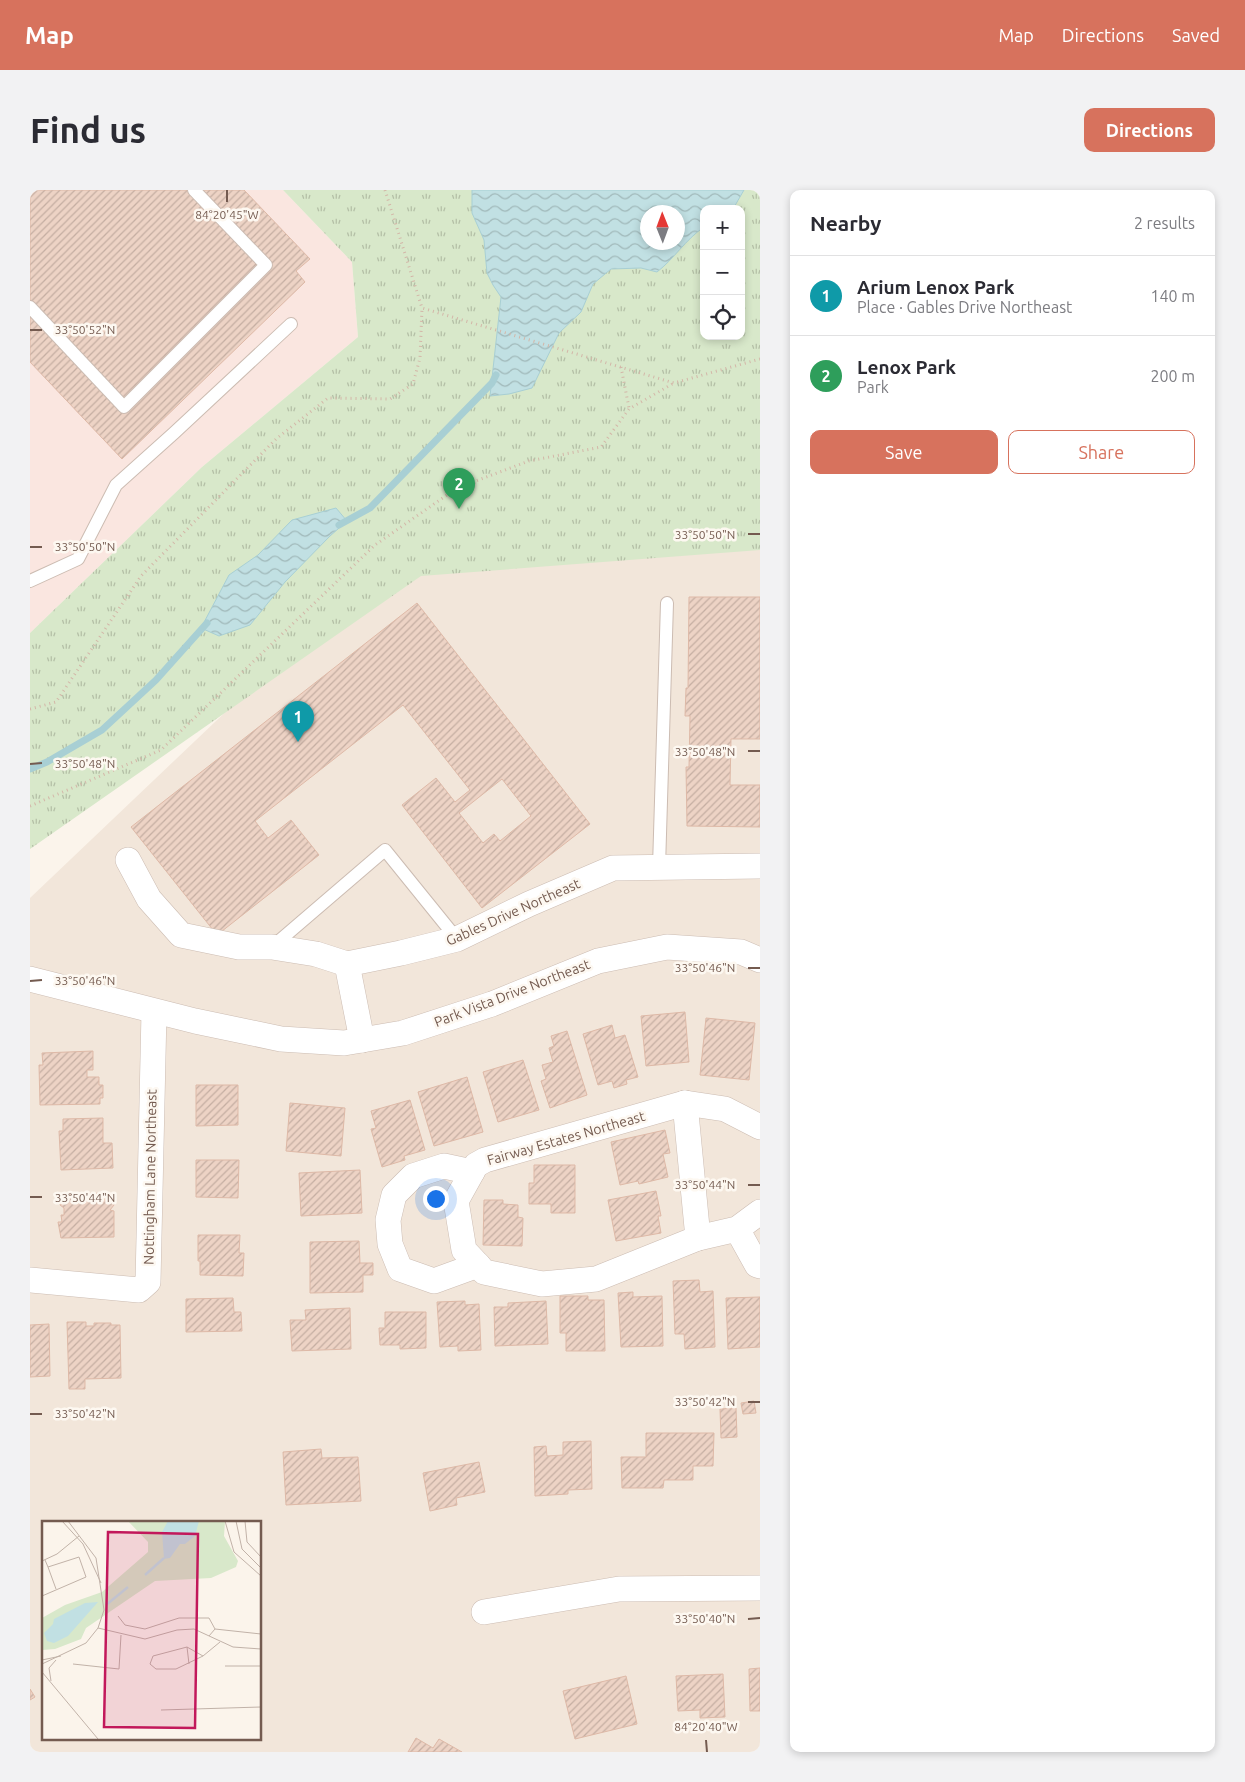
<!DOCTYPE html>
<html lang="en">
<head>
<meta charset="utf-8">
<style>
  body { margin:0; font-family:Ubuntu,sans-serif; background:#f2f2f3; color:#2b2b33 }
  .controls { position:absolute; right:15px; top:15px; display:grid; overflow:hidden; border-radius:10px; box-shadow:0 2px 8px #0003 }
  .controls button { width:45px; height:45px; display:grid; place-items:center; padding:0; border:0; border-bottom:1px solid #e1e1e2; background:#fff; color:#2b2b33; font:25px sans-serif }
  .compass { position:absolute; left:610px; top:15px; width:45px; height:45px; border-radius:50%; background:#fff; box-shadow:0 2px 8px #0003; rotate:359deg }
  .you { position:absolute; left:405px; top:1008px; width:18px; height:18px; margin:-12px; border:4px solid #fff; border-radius:50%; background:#1a73e8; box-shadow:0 0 0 8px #1a73e833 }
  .badge { display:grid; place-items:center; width:32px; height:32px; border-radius:50%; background:#d7725d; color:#fff; font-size:16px; font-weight:700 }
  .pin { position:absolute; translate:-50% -41px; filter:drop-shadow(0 1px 2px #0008) }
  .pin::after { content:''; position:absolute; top:26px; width:18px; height:15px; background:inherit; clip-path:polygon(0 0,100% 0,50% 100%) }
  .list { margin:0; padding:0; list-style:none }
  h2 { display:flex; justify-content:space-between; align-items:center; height:65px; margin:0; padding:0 20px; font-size:21px }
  h2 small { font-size:16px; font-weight:400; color:#7c7c81 }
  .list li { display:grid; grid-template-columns:32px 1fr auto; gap:15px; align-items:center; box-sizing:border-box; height:80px; padding:0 20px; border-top:1px solid #e1e1e2 }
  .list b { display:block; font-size:19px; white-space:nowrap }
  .list p { margin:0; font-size:16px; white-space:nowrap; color:#7c7c81 }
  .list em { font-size:16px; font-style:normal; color:#7c7c81 }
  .actions { display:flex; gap:10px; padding:15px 20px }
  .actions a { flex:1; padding:11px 0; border:1px solid #d7725d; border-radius:10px; text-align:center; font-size:18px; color:#d7725d }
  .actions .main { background:#d7725d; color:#fff }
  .icon { flex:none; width:28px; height:28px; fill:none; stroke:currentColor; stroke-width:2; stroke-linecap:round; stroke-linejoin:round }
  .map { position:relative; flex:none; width:730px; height:1562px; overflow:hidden; border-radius:10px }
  header { display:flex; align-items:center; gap:30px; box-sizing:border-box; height:70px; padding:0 25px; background:#d7725d; color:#fff }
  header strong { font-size:24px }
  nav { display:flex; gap:28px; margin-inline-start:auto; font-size:18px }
  .intro { display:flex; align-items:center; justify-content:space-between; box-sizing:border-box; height:120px; padding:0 30px }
  h1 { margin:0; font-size:35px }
  .button { padding:12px 22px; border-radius:10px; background:#d7725d; color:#fff; font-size:18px; font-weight:700 }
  main { display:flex; gap:30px; padding:0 30px }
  aside { flex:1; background:#fff; border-radius:10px; box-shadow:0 2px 8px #0003 }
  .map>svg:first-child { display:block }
</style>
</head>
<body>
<header>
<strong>Map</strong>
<nav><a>Map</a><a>Directions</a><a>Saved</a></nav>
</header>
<div class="intro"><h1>Find us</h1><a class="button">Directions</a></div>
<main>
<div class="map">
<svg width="730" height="1562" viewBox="0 0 730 1562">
  <defs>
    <pattern id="grass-tufts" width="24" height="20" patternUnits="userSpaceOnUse" patternTransform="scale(1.25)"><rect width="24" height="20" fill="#d8e8ca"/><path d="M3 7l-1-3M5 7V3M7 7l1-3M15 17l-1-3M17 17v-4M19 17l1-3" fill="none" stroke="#b4bfa6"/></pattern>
    <pattern id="water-waves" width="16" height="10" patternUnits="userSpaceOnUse" patternTransform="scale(1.25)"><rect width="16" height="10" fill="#c1e0e3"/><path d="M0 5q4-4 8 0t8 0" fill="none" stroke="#a1b9ba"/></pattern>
    <pattern id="building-hatch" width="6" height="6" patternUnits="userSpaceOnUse" patternTransform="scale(1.25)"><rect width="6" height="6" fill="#edd3c5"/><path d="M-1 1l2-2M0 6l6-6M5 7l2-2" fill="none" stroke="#c5aea2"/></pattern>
  </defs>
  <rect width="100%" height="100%" fill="#fbf4eb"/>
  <path fill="#f2e6da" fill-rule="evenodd" d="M 414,314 L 730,317 L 730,1562 L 0,1562 L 0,708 ZM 14,1332 L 230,1332 L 230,1548 L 14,1548 Z"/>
  <polygon fill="#fae6e0" points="0,0 253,0 322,72 328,147 172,277 0,443"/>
  <path fill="url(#grass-tufts)" fill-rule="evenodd" d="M 253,0 L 730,0 L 730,360 L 391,386 L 0,659 L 0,443 L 172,277 L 328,147 L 322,72 ZM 674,19 L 711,19 L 711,146 L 674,146 ZM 618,22 L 648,22 L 648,52 L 618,52 Z"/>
  <g fill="url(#water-waves)" stroke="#a8cfd4" fill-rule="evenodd">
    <path d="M 442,0 L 714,0 L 703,19 L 674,19 L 674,37 C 655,50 644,69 627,82 L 611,78 L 581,79 L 563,94 L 551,122 L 529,143 L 502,198 L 479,204 L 460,206 L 471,107 L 463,95 L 457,83 L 454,50 L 442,23 ZM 618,22 L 648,22 L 648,52 L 618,52 Z"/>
    <polygon points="306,318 317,331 300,346 255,392 220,435 189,446 171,438 199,385 228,365 262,330"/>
  </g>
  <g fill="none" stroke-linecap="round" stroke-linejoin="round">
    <g stroke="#a8cfd4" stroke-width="7">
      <polyline points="309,335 340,318 462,193 466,185"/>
      <polyline points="0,579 17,572 72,540 126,490 177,433"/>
    </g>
  </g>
  <g fill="url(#building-hatch)" stroke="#deb9a7" fill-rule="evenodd">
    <polygon points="0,0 214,0 280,69 266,81 275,92 92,269 0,172"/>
    <polygon points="659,407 730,407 730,549 701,549 700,595 730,595 730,637 657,636 656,577 659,577 660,526 655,526 656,498 658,498"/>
    <path d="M 387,413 L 560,634 L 452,718 L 372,615 L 406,588 L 425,612 L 440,600 L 373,515 L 225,631 L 238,648 L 261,630 L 289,665 L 187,745 L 101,637 ZM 472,589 L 501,626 L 470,651 L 464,644 L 453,653 L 429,623 Z"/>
    <polygon points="655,822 659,872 616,876 611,826"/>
    <polygon points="676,828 725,833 719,890 670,885"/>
    <polygon points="582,835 585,848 595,845 608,887 596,890 597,894 584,898 582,891 568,895 553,844"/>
    <polygon points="537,841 557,905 520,918 511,891 516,889 512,875 523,872 519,858 524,856 521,846"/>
    <polygon points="63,861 63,880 57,880 57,887 69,887 69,895 73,895 73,908 70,908 70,914 10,915 9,875 13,875 12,863"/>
    <polygon points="493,870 509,920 468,932 453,882"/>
    <polygon points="437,887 453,942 404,956 388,902"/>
    <polygon points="166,895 208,895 208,935 166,936"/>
    <polygon points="380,910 395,960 374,966 375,970 352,977 341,939 346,938 341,921"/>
    <polygon points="260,913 315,918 311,966 256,961"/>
    <polygon points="73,928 73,953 82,953 83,978 31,980 29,941 33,941 33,929"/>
    <polygon points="635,940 640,963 633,964 638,987 609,994 608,991 590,995 581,952"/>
    <polygon points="166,970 209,970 208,1008 166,1007"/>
    <polygon points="504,975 545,975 545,1023 521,1023 521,1014 499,1014 499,993 504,993"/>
    <polygon points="330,980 332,1023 271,1026 269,983"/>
    <polygon points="626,1001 631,1026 628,1026 631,1043 586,1051 578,1010"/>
    <polygon points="79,1003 84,1007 84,1015 80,1020 84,1021 84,1047 31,1048 28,1032 32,1032 31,1025 34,1025 34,1018 30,1015 30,1007 33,1004"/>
    <polygon points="454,1010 473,1010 473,1014 488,1015 488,1027 493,1028 492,1056 453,1055"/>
    <polygon points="168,1045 210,1045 209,1063 214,1063 213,1086 170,1085 170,1071 168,1071"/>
    <polygon points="329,1051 330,1073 343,1073 343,1085 333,1085 333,1102 280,1103 280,1052"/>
    <polygon points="669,1090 670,1102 683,1101 685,1157 655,1159 654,1144 645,1144 643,1091"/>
    <polygon points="603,1102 603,1107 632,1106 633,1156 591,1157 588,1103"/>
    <polygon points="530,1106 558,1106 558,1110 574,1110 575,1161 536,1161 536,1143 530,1143"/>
    <polygon points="730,1107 730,1157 698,1159 696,1108"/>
    <polygon points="203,1108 204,1122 211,1122 212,1141 156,1142 156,1109"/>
    <polygon points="435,1111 435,1115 449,1114 451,1160 428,1161 428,1156 410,1157 407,1112"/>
    <polygon points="516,1111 518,1154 465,1156 464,1117 478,1117 478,1113"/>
    <polygon points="320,1118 321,1159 262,1161 260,1130 276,1130 275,1120"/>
    <polygon points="355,1122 396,1122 396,1158 370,1159 370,1155 350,1155 349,1138 355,1138"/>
    <polygon points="37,1132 56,1132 56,1136 64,1136 64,1133 81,1133 81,1135 90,1135 91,1188 55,1189 55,1199 39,1199"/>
    <polygon points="19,1134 20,1186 0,1187 0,1135"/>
    <polygon points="724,1211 726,1223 713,1224 711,1213"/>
    <polygon points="706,1218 707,1247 691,1248 690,1219"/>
    <polygon points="616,1243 684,1243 683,1276 663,1276 663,1290 634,1290 633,1298 592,1298 591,1267 616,1267"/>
    <polygon points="561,1251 562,1299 538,1300 538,1304 505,1306 504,1257 516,1256 517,1266 533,1265 533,1252"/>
    <polygon points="291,1259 292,1268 328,1267 331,1311 256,1315 253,1262"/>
    <polygon points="449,1272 455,1302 426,1308 427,1315 400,1321 393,1283"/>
    <polygon points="730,1478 730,1521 720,1521 719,1479"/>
    <polygon points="693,1484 695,1527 670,1528 670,1520 648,1521 646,1486"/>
    <polygon points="596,1486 607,1534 545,1549 533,1501"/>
    <polygon points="0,1499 5,1507 0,1510"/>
    <polygon points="386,1548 403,1558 409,1549 432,1562 378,1562"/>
  </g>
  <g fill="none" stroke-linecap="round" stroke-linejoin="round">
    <g stroke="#ccbcb2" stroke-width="14">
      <g id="service">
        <polyline points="0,117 94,217 236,75 164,0"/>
        <polyline points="0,391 48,369 86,295 144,243 261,134"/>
        <polyline points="629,677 637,413"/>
        <polyline points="242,757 355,660 427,749"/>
      </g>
    </g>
    <g stroke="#ccbcb2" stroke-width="26">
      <g id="minor">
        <polyline points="98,670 119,709 151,745 209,757 242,757 286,764 317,774 371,763 427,749 499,714 583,678 730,676"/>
        <polyline points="317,774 332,850"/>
        <polyline points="0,789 165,831 251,849 314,853 373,843 462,814 568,771 637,757 711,762 730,770"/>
        <polyline points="655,913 668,1048"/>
        <polyline points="442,982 414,976 383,986 364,1005 358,1030 360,1054 370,1079 404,1091 448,1075 454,1082 512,1094 566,1089 668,1048 707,1039 730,1022"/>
        <polyline points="707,1039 727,1075 730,1076"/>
        <polyline points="448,1075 434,1060 426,1011 446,975 455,970 655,913 695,919 730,937"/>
        <polyline points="0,1090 109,1100 118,1092 124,822"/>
        <polyline points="454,1422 589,1399 730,1398"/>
      </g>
    </g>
    <g stroke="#d3b6a8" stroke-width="3" stroke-dasharray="1 4" stroke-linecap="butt">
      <polyline points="355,0 392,118 644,193 730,169"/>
      <polyline points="591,177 599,218"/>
      <polyline points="0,519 26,512 111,386 246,249 298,208 360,209 383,194 390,168 392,118"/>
      <polyline points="0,616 131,560 345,355 427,298 499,271 571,257 599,219 644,193"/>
    </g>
    <use href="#service" stroke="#fff" stroke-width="12"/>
    <use href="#minor" stroke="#fff" stroke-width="25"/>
  </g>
  <path fill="none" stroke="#745b50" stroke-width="2" d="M 197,0 L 197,12M 0,140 L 12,140M 718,344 L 730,344M 0,357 L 12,357M 718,561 L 730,561M 0,574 L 12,573M 718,778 L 730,778M 0,791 L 12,790M 718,995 L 730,995M 0,1007 L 12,1007M 718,1212 L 730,1212M 0,1224 L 12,1224M 718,1429 L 730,1428M 676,1550 L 677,1562"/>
  <g text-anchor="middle" stroke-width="5" stroke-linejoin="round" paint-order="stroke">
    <g font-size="14" fill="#745b50" stroke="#fdf8f1">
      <text transform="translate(483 722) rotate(-24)" y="5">Gables Drive Northeast</text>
      <text transform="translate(482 803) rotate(-21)" y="5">Park Vista Drive Northeast</text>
      <text transform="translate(536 948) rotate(-16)" y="5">Fairway Estates Northeast</text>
      <text transform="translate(120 987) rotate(-89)" y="5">Nottingham Lane Northeast</text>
    </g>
  </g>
  <g transform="translate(12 1331)">
    <rect width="219" height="219" fill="#fbf4eb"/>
    <path d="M 86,0 L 183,0 L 182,15 L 196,40 L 194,46 L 169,57 L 113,60 L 44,107 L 39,118 L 13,128 L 0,129 L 0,97 L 23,84 L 60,71 L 106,31 L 106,21 Z" fill="#d8e8ca"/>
    <path d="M 126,0 L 157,0 L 153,15 L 143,23 L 138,23 L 128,37 L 122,38 L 120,11 ZM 56,81 L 26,115 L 12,122 L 5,120 L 2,112 L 11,103 L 12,98 L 43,82 Z" fill="#c1e0e3"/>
    <path fill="none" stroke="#c1e0e3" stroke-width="2.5" d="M 103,54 L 122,37M 64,84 L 86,66"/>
    <path fill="none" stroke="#c1b2a8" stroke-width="1" d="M 20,0 L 41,23 L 59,62M 183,0 L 192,31 L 219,55M 194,0 L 200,28 L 219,47M 203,0 L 205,21 L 219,36M 0,40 L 15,33 L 37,15M 6,46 L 14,68M 0,75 L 44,56 L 37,36 L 6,46 L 3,39M 76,95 L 83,104 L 103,108 L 137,97 L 167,97 L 173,108M 56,107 L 103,118 L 135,109 L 152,108 L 191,126 L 219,128M 167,115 L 173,108 L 219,113M 145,126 L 147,143M 161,135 L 134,148 L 114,148 L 108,143 L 111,135 L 145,126 L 161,135 L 178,121M 0,139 L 19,135M 0,143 L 44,122 L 56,107 L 62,89 L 54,37 L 26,0M 31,143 L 77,148 L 79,114M 183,145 L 219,145M 0,151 L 56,218M 9,160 L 7,147 L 14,139M 119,189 L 219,186"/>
    <path fill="#c2185b" fill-opacity="0.15" stroke="#c2185b" stroke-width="2.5" d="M 66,11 L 156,13 L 153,207 L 62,206 Z"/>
    <rect width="219" height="219" fill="none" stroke="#745b50" stroke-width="2.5"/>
  </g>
  <g font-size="12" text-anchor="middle" fill="#745b50" stroke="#fdf8f1" stroke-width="5" stroke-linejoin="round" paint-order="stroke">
    <text x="197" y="29">84°20'45"W</text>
    <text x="55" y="144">33°50'52"N</text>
    <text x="675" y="349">33°50'50"N</text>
    <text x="55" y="361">33°50'50"N</text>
    <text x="675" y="566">33°50'48"N</text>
    <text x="55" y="578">33°50'48"N</text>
    <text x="675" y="782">33°50'46"N</text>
    <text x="55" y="795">33°50'46"N</text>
    <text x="675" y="999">33°50'44"N</text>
    <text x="55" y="1012">33°50'44"N</text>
    <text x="675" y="1216">33°50'42"N</text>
    <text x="55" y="1228">33°50'42"N</text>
    <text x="675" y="1433">33°50'40"N</text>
    <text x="676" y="1541">84°20'40"W</text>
  </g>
</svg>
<div class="controls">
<button>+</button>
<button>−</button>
<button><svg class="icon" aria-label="locate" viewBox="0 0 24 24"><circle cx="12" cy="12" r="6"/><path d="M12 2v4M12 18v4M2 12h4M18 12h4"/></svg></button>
</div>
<svg class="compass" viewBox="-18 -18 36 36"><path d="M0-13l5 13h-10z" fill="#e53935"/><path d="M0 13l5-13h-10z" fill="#7c7c81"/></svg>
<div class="you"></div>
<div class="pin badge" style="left:268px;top:552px;background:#0f9aa8">1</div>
<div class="pin badge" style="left:429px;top:319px;background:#2e9e5b">2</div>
</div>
<aside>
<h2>Nearby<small>2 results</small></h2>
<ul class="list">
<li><span class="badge" style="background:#0f9aa8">1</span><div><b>Arium Lenox Park</b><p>Place · Gables Drive Northeast</p></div><em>140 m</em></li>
<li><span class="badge" style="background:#2e9e5b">2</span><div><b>Lenox Park</b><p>Park</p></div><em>200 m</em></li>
</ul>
<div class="actions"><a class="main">Save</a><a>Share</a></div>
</aside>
</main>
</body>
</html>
